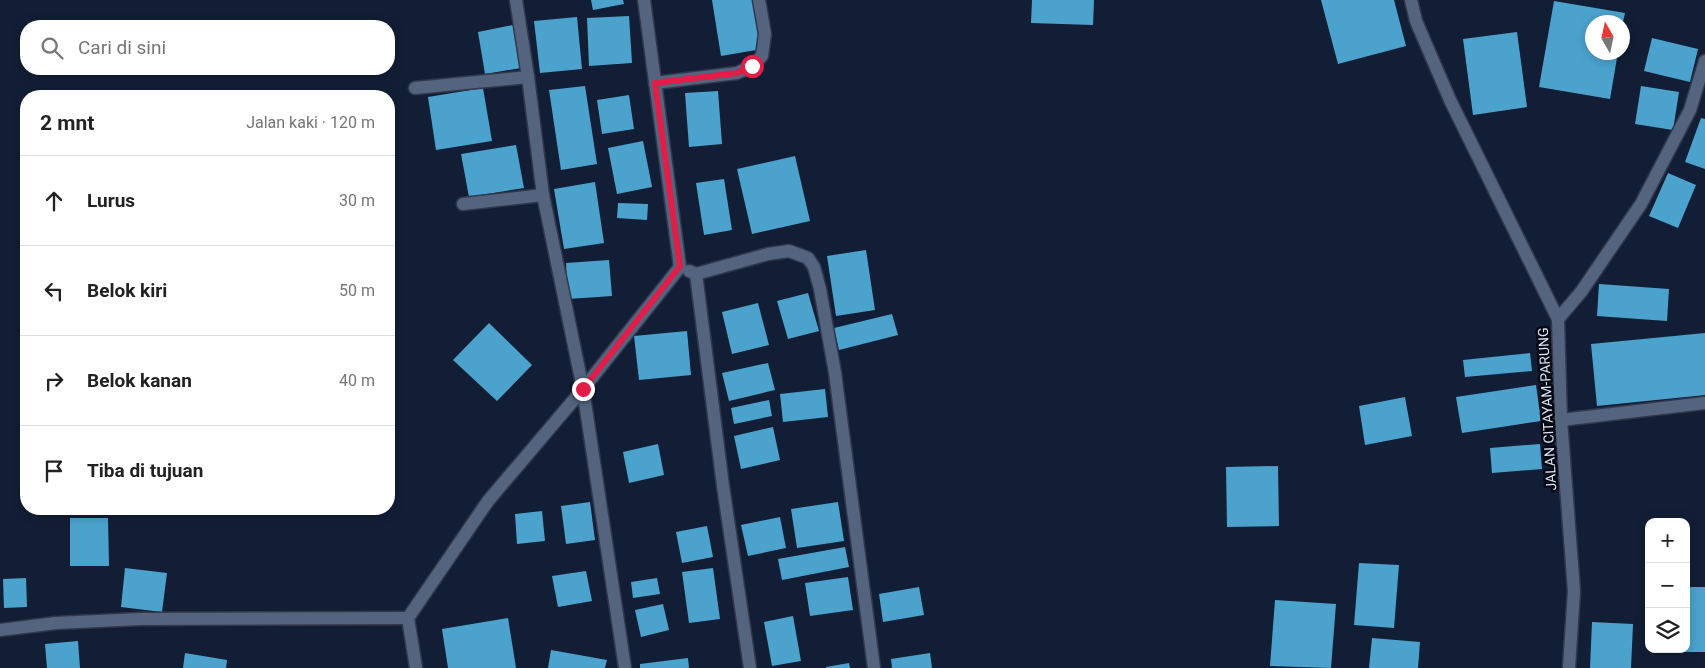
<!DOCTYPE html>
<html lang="id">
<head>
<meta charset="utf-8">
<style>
  body { margin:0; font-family:Roboto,sans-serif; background:#f2f2f2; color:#222 }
  .controls { position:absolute; right:15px; bottom:15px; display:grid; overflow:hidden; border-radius:10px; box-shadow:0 2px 12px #0003 }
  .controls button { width:45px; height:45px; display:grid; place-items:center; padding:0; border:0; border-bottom:1px solid #e0e0e0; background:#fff; color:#222; font:25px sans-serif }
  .compass { position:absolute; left:1585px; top:15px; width:45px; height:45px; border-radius:50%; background:#fff; box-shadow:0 2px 12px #0003; rotate:351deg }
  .stop { position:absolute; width:15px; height:15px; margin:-11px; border:4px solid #e11d48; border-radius:50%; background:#fff }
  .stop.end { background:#e11d48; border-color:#fff; box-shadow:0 1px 5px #0008 }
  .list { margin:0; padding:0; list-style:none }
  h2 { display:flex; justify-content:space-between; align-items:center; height:65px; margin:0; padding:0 20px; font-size:21px }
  h2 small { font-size:16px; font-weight:400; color:#767676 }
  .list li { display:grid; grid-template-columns:32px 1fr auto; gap:15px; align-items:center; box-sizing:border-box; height:90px; padding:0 20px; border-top:1px solid #e0e0e0 }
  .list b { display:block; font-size:19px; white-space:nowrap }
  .list em { font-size:16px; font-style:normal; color:#767676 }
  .icon { flex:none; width:28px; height:28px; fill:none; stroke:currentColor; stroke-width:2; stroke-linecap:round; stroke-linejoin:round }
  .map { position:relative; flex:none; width:1705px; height:668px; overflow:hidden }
  .search { position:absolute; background:#fff; box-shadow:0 2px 12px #0003; left:20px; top:20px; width:375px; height:55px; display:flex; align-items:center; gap:12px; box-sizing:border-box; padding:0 18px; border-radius:20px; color:#767676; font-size:19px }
  .panel { position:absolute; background:#fff; box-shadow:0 2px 12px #0003; left:20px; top:90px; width:375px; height:425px; border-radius:20px }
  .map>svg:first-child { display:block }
</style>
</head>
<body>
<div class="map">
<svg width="1705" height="668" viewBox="0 0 1705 668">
  <rect width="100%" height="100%" fill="#111e35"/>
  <g fill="#4ba3cd">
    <polygon points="591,0 623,0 624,4 593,10"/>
    <polygon points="712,0 754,0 762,49 721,56"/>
    <polygon points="1032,0 1094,0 1093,25 1031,23"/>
    <polygon points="1321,0 1394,0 1406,46 1338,64"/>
    <polygon points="1554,1 1625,13 1623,22 1592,22 1592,52 1618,52 1610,99 1539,87"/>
    <polygon points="629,16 632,63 589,66 587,18"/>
    <polygon points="577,17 582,69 540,73 534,21"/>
    <polygon points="513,25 521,68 485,74 478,32"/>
    <polygon points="1517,32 1527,107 1473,115 1463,39"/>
    <polygon points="1652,38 1698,49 1690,82 1644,71"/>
    <polygon points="585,86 597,164 561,170 549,90"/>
    <polygon points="1641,86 1679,92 1673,130 1635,124"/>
    <polygon points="483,88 492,141 436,150 428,97"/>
    <polygon points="718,91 722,144 689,147 685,93"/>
    <polygon points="629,95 634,129 602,134 597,100"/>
    <polygon points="1701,118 1705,119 1705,169 1685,162"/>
    <polygon points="643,141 652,187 617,194 608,148"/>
    <polygon points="516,145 524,188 469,197 461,154"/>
    <polygon points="795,156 810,221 752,234 737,169"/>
    <polygon points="1668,173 1696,185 1678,228 1649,216"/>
    <polygon points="724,179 732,230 704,235 696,183"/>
    <polygon points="595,182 604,243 564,249 554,189"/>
    <polygon points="618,203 648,204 647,220 617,218"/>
    <polygon points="866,250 875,310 836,316 827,256"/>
    <polygon points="609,260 612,296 568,299 566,263"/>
    <polygon points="1599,284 1669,289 1667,321 1597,316"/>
    <polygon points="808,293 819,331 788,339 777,301"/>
    <polygon points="758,303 769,345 732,354 722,312"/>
    <polygon points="892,314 898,335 839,350 834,328"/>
    <polygon points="489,323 532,365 497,401 453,360"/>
    <polygon points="687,331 691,375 639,380 634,336"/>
    <polygon points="1705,333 1705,395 1597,406 1591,344"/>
    <polygon points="1530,353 1532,371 1465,377 1463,360"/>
    <polygon points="768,363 775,390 729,401 722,373"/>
    <polygon points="1536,385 1541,421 1462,433 1456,397"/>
    <polygon points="825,389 828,417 783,422 780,394"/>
    <polygon points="1405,397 1412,436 1365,445 1359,406"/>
    <polygon points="769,400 772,416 734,424 731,408"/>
    <polygon points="773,427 780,460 741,469 734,436"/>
    <polygon points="658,444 664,475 629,483 623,452"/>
    <polygon points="1540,444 1542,469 1492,473 1490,448"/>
    <polygon points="1278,466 1279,526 1227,527 1226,467"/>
    <polygon points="590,502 595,540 566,544 561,506"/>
    <polygon points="838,502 844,541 797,548 791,509"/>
    <polygon points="542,511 545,541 517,544 515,514"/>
    <polygon points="780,517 786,548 748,556 741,525"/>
    <polygon points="70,518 108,518 109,566 70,566"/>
    <polygon points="707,526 713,557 682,563 676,532"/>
    <polygon points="845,547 849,567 782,580 778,559"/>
    <polygon points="1359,563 1399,565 1394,628 1354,625"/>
    <polygon points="125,568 167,573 162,612 121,607"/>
    <polygon points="713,568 720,619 689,623 682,572"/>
    <polygon points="586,571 592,601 558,607 552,576"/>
    <polygon points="848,577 853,610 810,616 805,583"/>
    <polygon points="26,578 27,607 4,608 3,579"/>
    <polygon points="657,578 660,594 633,598 631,582"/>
    <polygon points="919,587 924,615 883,622 879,594"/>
    <polygon points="1686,587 1705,587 1705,652 1675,652 1675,649 1686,649"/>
    <polygon points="1275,600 1336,604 1331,668 1270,666"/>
    <polygon points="663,604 669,630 641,637 635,610"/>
    <polygon points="793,616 801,661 772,666 764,622"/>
    <polygon points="508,618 516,668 448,668 442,629"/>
    <polygon points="1592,622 1633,624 1631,668 1590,668"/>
    <polygon points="1372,638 1420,642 1418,668 1369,668"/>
    <polygon points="78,641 80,668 47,668 45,644"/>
    <polygon points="551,650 607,660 605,668 548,668"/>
    <polygon points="185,653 227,660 226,668 183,668"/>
    <polygon points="930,653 932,668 892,668 891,659"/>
    <polygon points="688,658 689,668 640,668 640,664"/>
    <polygon points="849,663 850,668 826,668 826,667"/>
  </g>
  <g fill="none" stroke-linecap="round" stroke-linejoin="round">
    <g stroke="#31384c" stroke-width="15">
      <polyline id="service" points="1561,420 1705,403"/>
    </g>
    <g stroke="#31384c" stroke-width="15">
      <g id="minor">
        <polyline points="516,0 528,77 543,195 583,389 625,668"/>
        <polyline points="1411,0 1416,21 1450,100 1558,319 1561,420 1574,591 1569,668"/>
        <polyline points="655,83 737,73 752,66 762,56 765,34 759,0"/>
        <polyline points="415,88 528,77"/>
        <polyline points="463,204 543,195"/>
        <polyline points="689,271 696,274 723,486 750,668"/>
        <polyline points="696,274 768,254 789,251 808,258 814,267 820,289 835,373 874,668"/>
        <polyline points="1558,319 1581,292 1641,204 1690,110 1705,61"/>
        <polyline points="0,630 56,623 140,619 408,618"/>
        <polyline points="416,668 408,618 488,501 583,389 680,267 644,0"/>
      </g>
    </g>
    <use href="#service" stroke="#54647f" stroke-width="12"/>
    <use href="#minor" stroke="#54647f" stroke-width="12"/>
  </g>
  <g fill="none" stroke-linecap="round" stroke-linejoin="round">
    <polyline stroke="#e11d48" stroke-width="6" points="583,389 680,266 655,83 737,73 752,66"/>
  </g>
  <g text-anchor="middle" stroke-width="5" stroke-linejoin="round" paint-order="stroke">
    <g font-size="14" fill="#dce5f5" stroke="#040812">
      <text transform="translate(1547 409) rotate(-93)" y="5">JALAN CITAYAM-PARUNG</text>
    </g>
  </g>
</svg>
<div class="controls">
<button>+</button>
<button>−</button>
<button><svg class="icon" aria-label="layers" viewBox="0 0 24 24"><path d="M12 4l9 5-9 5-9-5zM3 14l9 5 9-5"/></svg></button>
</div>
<svg class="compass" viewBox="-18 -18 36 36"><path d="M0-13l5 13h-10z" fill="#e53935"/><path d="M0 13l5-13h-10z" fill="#767676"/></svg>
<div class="stop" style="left:752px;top:66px"></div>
<div class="stop end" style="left:583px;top:389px"></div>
<div class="search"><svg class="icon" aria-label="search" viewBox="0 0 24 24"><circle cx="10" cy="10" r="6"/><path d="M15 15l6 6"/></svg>Cari di sini</div>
<section class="panel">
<h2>2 mnt<small>Jalan kaki · 120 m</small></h2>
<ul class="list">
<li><svg class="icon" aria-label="ahead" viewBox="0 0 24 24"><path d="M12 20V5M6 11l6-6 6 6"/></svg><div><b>Lurus</b></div><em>30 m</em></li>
<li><svg class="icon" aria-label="left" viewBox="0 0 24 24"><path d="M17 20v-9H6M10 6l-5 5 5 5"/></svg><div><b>Belok kiri</b></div><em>50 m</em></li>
<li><svg class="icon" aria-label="right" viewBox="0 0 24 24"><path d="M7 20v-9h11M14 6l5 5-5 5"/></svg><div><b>Belok kanan</b></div><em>40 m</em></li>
<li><svg class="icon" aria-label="arrive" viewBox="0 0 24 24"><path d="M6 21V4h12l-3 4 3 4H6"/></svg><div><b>Tiba di tujuan</b></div></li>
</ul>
</section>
</div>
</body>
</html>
